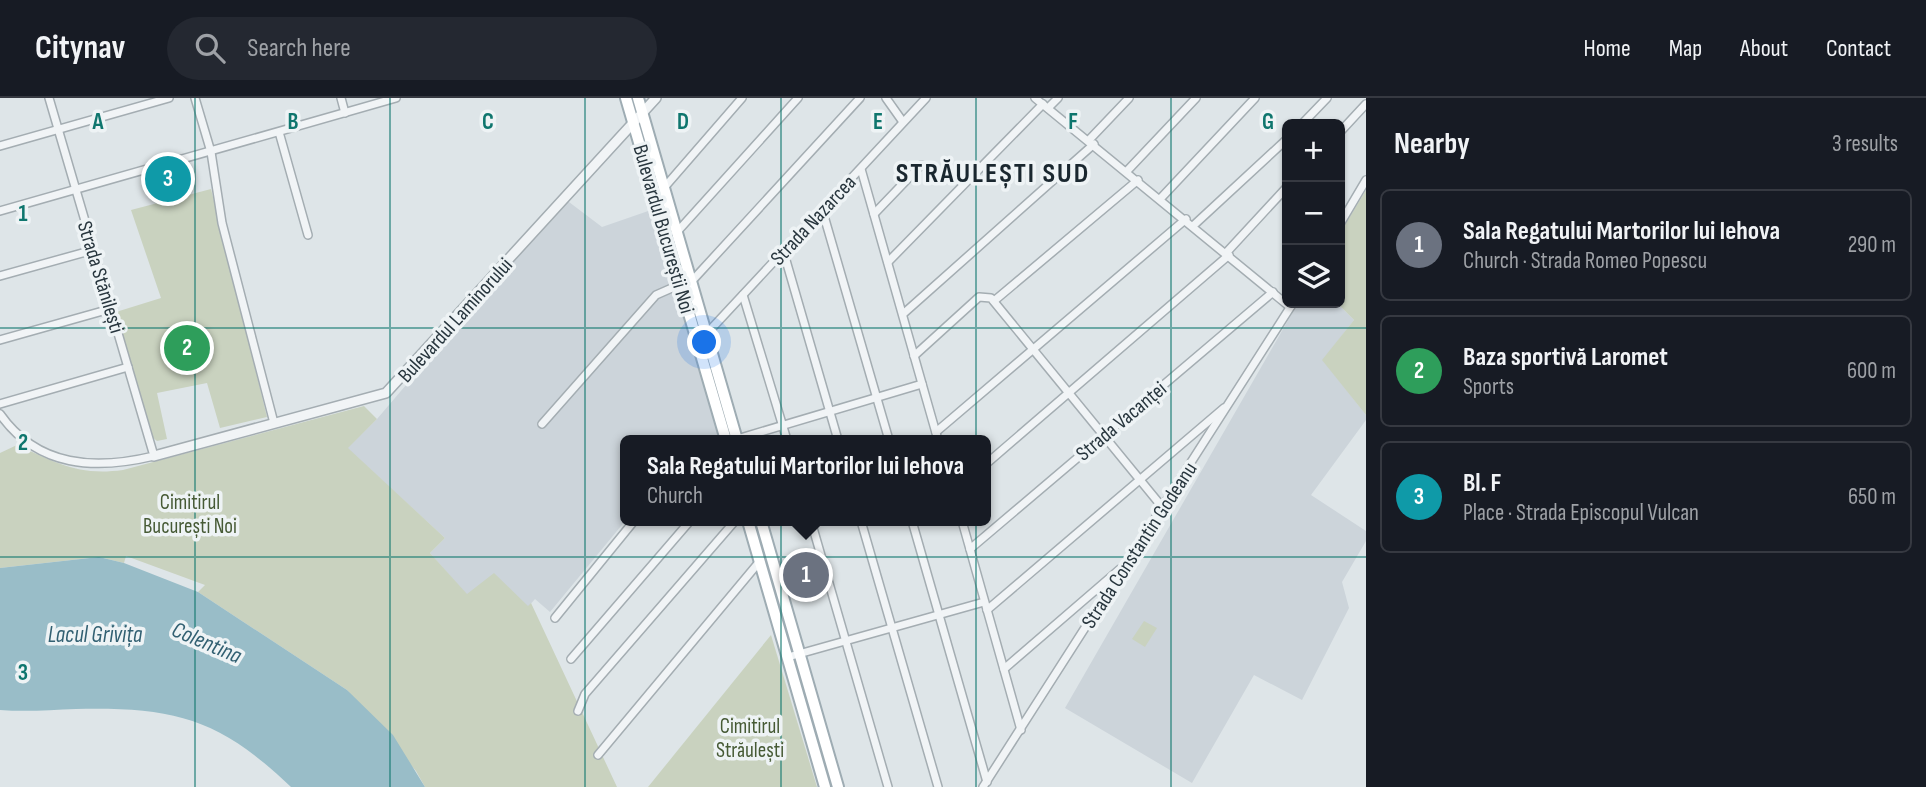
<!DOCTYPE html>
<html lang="en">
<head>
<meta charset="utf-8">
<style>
  body { margin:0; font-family:"Sofia Sans Condensed",sans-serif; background:#242831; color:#f1f3f6 }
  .controls { position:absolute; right:21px; top:21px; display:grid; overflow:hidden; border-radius:10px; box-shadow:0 2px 5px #0004 }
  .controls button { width:63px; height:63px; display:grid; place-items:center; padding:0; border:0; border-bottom:2px solid #363941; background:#171b24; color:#f1f3f6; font:35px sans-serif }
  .you { position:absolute; left:705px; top:245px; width:24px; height:24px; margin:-18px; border:5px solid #fff; border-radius:50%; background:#1a73e8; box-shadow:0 0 0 10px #1a73e833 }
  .badge { display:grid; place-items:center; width:46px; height:46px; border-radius:50%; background:#2563eb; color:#fff; font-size:23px; font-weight:700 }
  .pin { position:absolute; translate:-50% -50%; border:4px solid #fff; box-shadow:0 2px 7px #0006 }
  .popup { position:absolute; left:620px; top:337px; width:371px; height:91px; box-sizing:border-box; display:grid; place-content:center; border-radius:10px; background:#171b24; filter:drop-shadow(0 2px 5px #0005); font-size:23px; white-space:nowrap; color:#9ea1a6 }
  .popup b { font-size:26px; color:#f1f3f6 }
  .popup::after { content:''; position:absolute; left:50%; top:100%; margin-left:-14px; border:14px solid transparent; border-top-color:#171b24 }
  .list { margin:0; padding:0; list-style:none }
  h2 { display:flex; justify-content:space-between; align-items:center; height:91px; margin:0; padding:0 28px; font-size:30px }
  h2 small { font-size:23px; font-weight:400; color:#9ea1a6 }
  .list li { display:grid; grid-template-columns:46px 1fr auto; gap:21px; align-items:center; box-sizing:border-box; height:112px; margin:0 14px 14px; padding:0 14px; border:2px solid #363941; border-radius:10px }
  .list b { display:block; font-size:26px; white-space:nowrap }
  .list p { margin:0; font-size:23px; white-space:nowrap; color:#9ea1a6 }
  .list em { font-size:23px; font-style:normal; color:#9ea1a6 }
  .icon { flex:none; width:38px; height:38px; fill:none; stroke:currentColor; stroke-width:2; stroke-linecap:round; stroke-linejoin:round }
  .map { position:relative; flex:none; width:1366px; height:689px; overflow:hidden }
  header { display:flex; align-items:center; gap:42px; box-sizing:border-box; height:98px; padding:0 35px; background:#171b24; border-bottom:2px solid #363941 }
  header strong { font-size:33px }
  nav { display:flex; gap:38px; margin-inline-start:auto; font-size:24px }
  .search { width:490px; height:63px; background:#242831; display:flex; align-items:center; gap:18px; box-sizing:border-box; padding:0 24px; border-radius:38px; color:#9ea1a6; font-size:26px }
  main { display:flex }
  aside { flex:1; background:#171b24 }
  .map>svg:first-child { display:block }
</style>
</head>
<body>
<header>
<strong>Citynav</strong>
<div class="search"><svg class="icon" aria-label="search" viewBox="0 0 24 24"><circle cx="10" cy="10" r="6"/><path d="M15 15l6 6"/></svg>Search here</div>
<nav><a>Home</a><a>Map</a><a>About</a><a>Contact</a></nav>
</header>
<main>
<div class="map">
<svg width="1366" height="689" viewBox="0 0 1366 689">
  <rect width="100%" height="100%" fill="#dee5e8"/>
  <g fill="#ccd4da">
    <polygon points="565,101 602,129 654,111 720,342 626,342 626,422 550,514 535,501 528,509 467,497 430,455 445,440 347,350 377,321"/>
    <polygon points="1298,205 1337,205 1354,222 1323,262 1366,317 1366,322 1311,397 1366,433 1366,443 1342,484 1349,510 1302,602 1254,577 1192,685 1065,610"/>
  </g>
  <g fill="#c9d2bf">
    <polygon points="211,91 267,319 220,330 207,285 157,295 167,341 157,343 152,339 116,214 161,200 131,112"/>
    <polygon points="1366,92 1366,317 1322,262 1354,222 1337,205 1340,205 1340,135"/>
    <path d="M 364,308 L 377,321 L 348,350 L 445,440 L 430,455 L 467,496 L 494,475 L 528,508 L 531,505 L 617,689 L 425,689 L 416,673 L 347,592 L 198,494 L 205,487 L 126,458 L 124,465 L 99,459 L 0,470 L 0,355 L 17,347 C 57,365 78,378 123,372 Z"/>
    <polygon points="1144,523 1157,530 1145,549 1132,541"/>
    <polygon points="771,537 817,689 648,689"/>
  </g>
  <path fill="#99bdc8" d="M 99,459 L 124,465 L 198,494 L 347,592 L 393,637 L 425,689 L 291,689 C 219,620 174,609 76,611 C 50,612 26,614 0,612 L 0,470 Z"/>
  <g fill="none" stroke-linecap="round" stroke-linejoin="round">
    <g stroke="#a4adb2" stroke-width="10">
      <g id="minor">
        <polyline points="195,0 211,54 222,125 274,325"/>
        <polyline points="341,0 345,15"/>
        <polyline points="886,0 903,24"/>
        <polyline points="1035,0 1290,209"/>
        <polyline points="1048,10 1058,0"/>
        <polyline points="1302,26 1327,0"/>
        <polyline points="279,34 308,137"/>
        <polyline points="1340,34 1366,6"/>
        <polyline points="1089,42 1129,0"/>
        <polyline points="0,48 169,0"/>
        <polyline points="861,71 938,342"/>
        <polyline points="1127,73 1196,0"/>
        <polyline points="663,91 742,0"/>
        <polyline points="1161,100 1255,0"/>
        <polyline points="822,111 889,342"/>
        <polyline points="0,113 396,0"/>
        <polyline points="874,116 921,67"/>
        <polyline points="1340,126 1366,82"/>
        <polyline points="1194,127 1287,41"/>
        <polyline points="677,134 798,0"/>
        <polyline points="783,152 838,342"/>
        <polyline points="1226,155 1287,89"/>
        <polyline points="888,164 1043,6"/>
        <polyline points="0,178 93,152"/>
        <polyline points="691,184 860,0"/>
        <polyline points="743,197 787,342"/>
        <polyline points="994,203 1138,82"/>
        <polyline points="903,216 1094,46"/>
        <polyline points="703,234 712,230 926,0"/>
        <polyline points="0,242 110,211"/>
        <polyline points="914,258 979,199 991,200 1163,410"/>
        <polyline points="0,306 128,269"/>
        <path d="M 0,316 C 38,370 96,372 154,358 L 49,0"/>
        <polyline points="542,326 656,197 681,186"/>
        <polyline points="936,334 1186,121"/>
        <polyline points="737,341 922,286"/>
        <polyline points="986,366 1229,157"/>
        <polyline points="811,423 888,689"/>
        <polyline points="861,423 938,689"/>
        <polyline points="912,423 987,684"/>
        <polyline points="962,423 1021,632"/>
        <polyline points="970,451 1273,194"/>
        <polyline points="987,512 1224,310"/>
        <polyline points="555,520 634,423"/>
        <polyline points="788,559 984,504"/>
        <polyline points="571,561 690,423"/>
        <polyline points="1004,571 1120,471"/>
        <polyline points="578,613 585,596 735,423"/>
        <polyline points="598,657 760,463"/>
        <polyline points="983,689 1293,205"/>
      </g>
    </g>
    <g stroke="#a4adb2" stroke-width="12">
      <polyline id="tertiary" points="154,358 386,295 656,0"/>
    </g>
    <g stroke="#9eacb3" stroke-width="14">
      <g id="primary">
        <polyline points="626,0 726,342"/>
        <polyline points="638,0 737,342"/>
        <polyline points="748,423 825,689"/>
        <polyline points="761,423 838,689"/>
      </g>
    </g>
    <use href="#minor" stroke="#f1f4f6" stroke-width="7"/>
    <use href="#tertiary" stroke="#f1f4f6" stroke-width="9"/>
    <use href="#primary" stroke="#fff" stroke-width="10"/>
  </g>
  <path fill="none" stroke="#0f766e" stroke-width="2" stroke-opacity="0.55" d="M 195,0 L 195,689M 390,0 L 390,689M 585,0 L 585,689M 781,0 L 781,689M 976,0 L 976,689M 1171,0 L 1171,689M 0,230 L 1366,230M 0,459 L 1366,459"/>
  <g text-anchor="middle" stroke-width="7" stroke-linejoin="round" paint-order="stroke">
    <g font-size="21" fill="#28363e" stroke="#eef3f5">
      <text transform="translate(813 122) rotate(-47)" y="7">Strada Nazarcea</text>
      <text transform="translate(664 131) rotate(74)" y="7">Bulevardul Bucureștii Noi</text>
      <text transform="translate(101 179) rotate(73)" y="7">Strada Stănilești</text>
      <text transform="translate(455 222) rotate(-48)" y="7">Bulevardul Laminorului</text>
      <text transform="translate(1121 323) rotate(-40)" y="7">Strada Vacanței</text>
      <text transform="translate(1139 447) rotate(-57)" y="7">Strada Constantin Godeanu</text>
    </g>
    <g font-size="21" fill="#465a35" stroke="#eef3f5">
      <text x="190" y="411">Cimitirul<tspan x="190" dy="24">București Noi</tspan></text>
      <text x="750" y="635">Cimitirul<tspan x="750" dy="24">Străulești</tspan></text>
    </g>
    <g font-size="23" font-style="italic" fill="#326072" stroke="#eef3f5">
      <text x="95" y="544">Lacul Grivița</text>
      <text transform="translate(207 544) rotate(23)" y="8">Colentina</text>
    </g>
    <g font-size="28" font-weight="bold" letter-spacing="2" fill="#1a272f" stroke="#eef3f5">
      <text x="993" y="84">STRĂULEȘTI SUD</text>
    </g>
  </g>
  <g font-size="23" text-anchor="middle" font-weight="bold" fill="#0f766e" stroke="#eef3f5" stroke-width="7" stroke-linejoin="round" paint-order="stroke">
    <text x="98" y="31">A</text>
    <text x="293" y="31">B</text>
    <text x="488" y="31">C</text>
    <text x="683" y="31">D</text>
    <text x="878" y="31">E</text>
    <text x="1073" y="31">F</text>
    <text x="1268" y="31">G</text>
    <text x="23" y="123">1</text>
    <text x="23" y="352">2</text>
    <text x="23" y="582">3</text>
  </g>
</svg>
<div class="controls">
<button>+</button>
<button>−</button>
<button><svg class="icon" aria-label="layers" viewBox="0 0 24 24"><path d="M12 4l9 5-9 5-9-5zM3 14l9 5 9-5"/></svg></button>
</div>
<div class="you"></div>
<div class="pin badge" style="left:806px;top:477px;background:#6b7280">1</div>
<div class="popup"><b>Sala Regatului Martorilor lui Iehova</b>Church</div>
<div class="pin badge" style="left:187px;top:250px;background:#2e9e5b">2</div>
<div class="pin badge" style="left:168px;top:81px;background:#0f9aa8">3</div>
</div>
<aside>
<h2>Nearby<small>3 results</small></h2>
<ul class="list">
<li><span class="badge" style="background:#6b7280">1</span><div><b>Sala Regatului Martorilor lui Iehova</b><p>Church · Strada Romeo Popescu</p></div><em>290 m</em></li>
<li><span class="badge" style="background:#2e9e5b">2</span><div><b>Baza sportivă Laromet</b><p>Sports</p></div><em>600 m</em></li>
<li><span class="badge" style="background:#0f9aa8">3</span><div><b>Bl. F</b><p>Place · Strada Episcopul Vulcan</p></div><em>650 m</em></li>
</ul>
</aside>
</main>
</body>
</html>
